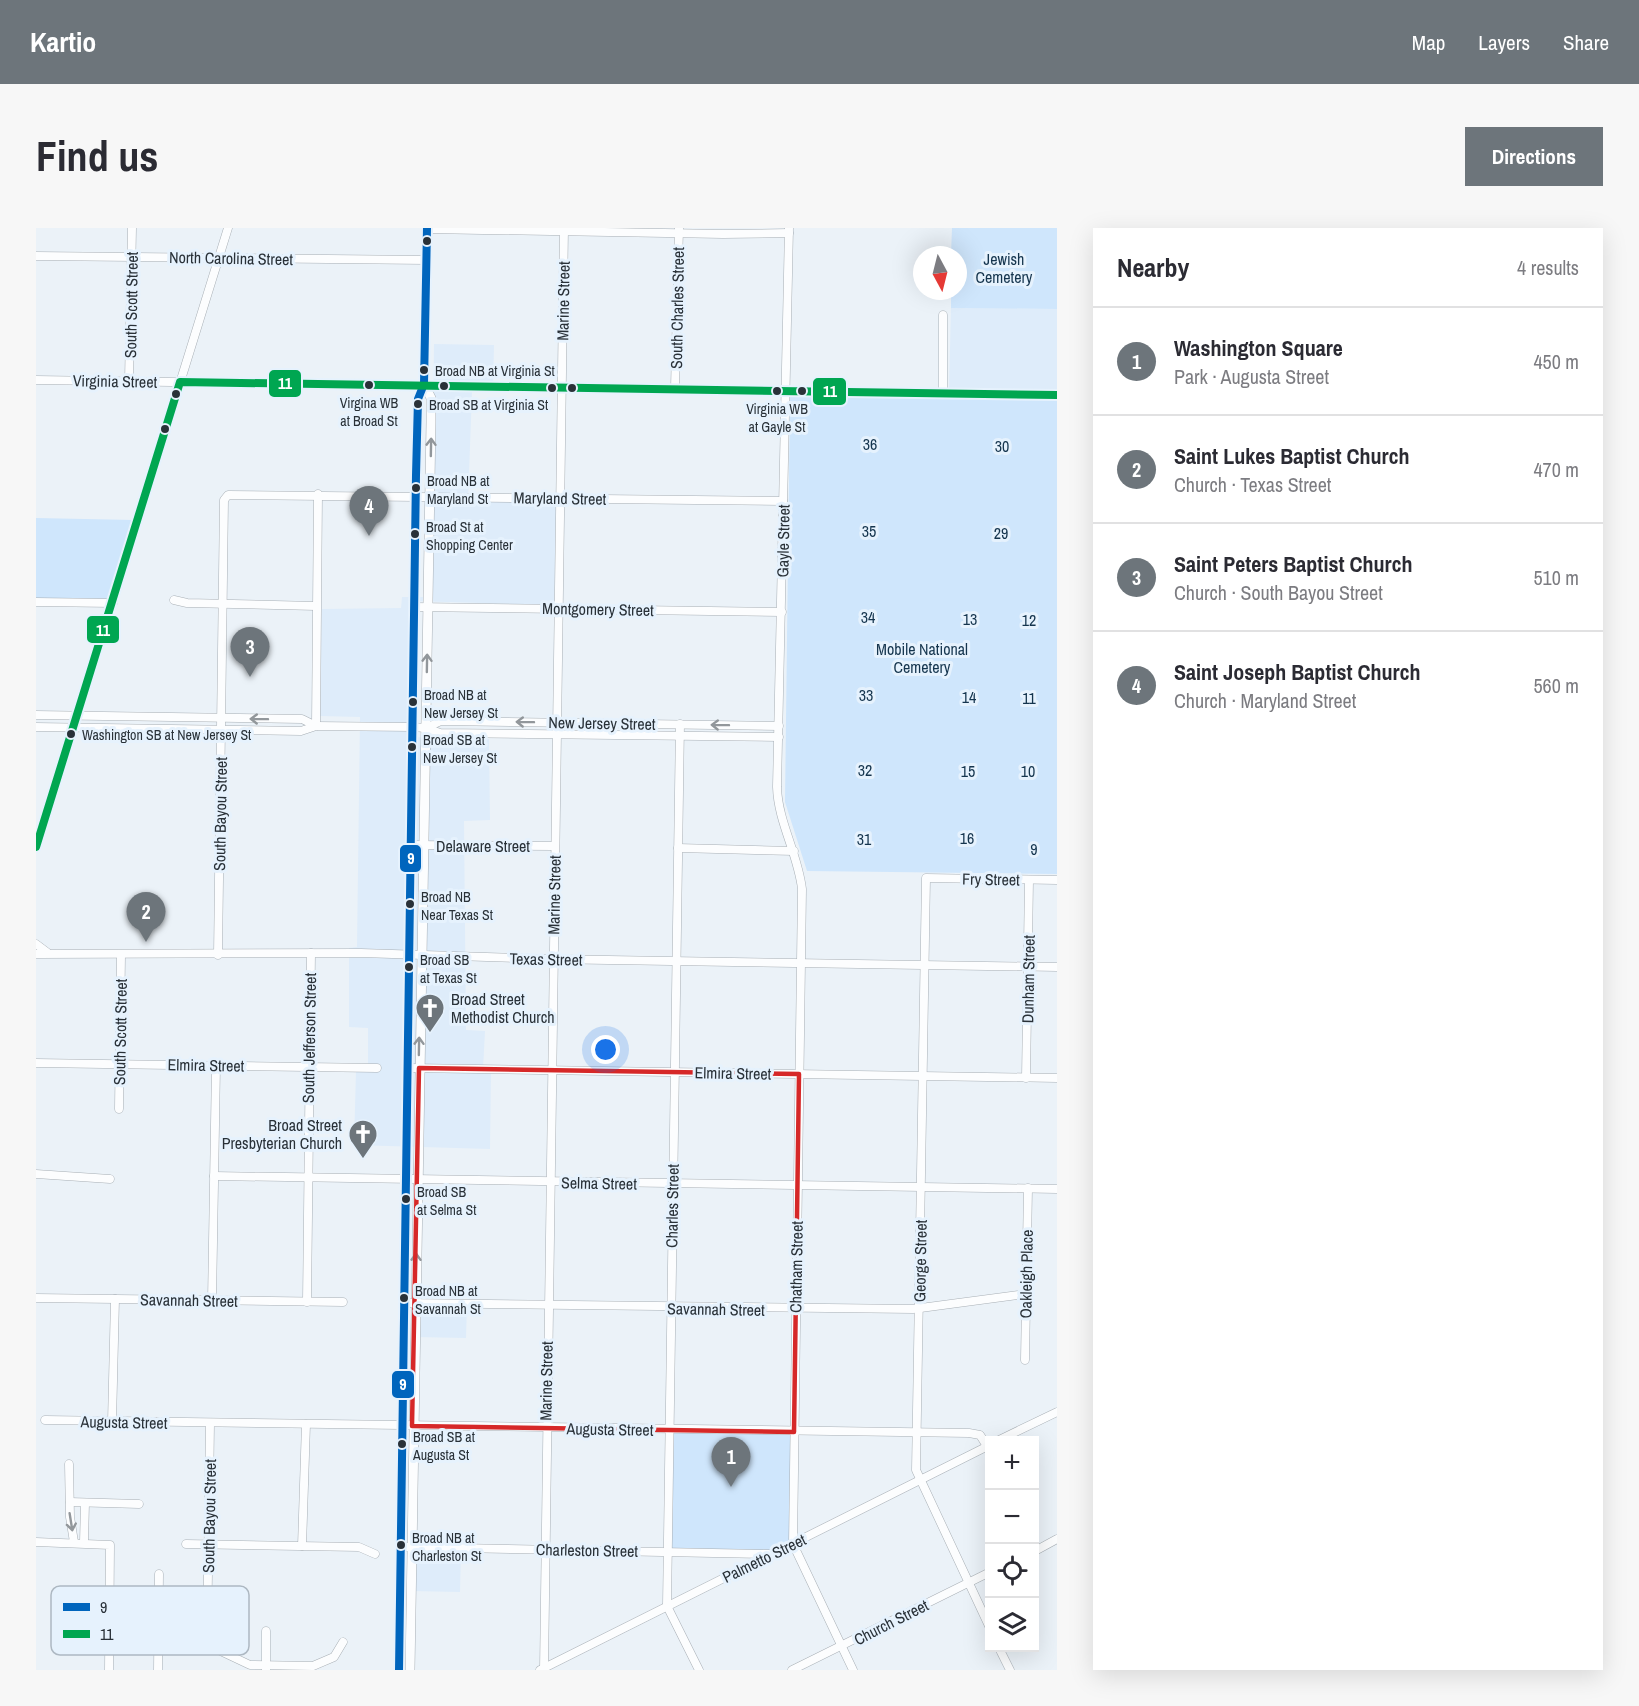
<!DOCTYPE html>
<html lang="en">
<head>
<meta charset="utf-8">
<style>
  body { margin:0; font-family:"Archivo Narrow",sans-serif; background:#f7f7f7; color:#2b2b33 }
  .controls { position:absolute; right:18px; bottom:18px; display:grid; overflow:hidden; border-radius:0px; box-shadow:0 6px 24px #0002 }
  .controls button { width:54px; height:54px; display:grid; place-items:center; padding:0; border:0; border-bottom:2px solid #e1e1e2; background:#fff; color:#2b2b33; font:30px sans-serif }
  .compass { position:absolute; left:877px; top:18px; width:54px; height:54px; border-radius:50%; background:#fff; box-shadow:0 6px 24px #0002; rotate:173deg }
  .you { position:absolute; left:570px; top:822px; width:21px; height:21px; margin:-15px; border:4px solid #fff; border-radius:50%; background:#1a73e8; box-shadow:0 0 0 9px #1a73e833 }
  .badge { display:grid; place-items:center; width:39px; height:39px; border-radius:50%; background:#6d757b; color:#fff; font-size:20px; font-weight:700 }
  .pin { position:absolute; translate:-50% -50px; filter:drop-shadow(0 2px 3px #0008) }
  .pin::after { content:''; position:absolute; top:32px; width:21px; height:18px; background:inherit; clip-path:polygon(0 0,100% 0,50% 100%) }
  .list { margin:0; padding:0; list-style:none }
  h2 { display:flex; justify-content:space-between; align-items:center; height:78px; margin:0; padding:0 24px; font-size:26px }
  h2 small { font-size:20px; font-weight:400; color:#7c7c81 }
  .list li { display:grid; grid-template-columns:39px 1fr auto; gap:18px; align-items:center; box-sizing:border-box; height:108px; padding:0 24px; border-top:2px solid #e1e1e2 }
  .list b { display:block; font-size:22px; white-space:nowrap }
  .list p { margin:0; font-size:20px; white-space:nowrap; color:#7c7c81 }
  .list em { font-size:20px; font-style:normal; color:#7c7c81 }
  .icon { flex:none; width:33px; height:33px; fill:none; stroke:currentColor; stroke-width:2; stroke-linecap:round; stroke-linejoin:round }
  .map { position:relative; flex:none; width:1021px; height:1442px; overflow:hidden; border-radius:0px }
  header { display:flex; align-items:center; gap:36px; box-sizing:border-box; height:84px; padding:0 30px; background:#6d757b; color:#fff }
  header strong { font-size:28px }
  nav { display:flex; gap:33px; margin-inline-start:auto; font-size:21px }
  .intro { display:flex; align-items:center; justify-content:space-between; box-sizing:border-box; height:144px; padding:0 36px }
  h1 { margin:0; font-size:42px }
  .button { padding:15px 27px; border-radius:0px; background:#6d757b; color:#fff; font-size:21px; font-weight:700 }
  main { display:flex; gap:36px; padding:0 36px }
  aside { flex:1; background:#fff; border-radius:0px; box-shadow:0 6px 24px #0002 }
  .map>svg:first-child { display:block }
</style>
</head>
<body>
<header>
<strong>Kartio</strong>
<nav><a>Map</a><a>Layers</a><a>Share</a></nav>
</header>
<div class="intro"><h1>Find us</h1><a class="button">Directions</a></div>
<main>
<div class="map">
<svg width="1021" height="1442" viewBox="0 0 1021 1442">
  <rect width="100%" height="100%" fill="#ebf2f8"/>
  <g fill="#deecfa">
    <polygon points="915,80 1021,81 1021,163 913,162"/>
    <polygon points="398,116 458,117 457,163 436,164 432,273 520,274 518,377 374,373 372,509 453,511 454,592 428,593 430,802 449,803 447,841 455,842 454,921 318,917 320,843 332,843 332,800 313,799 313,720 321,719 324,489 284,488 286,381 365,380 366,369 395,369"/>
    <polygon points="379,1076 431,1076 430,1110 378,1109"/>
    <polygon points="379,1320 425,1320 424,1364 375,1363"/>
  </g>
  <g fill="#cfe6fc">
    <polygon points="916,0 1021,0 1021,81 915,80 915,63 922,63 922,27 915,27"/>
    <polygon points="754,167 1021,171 1021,646 771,643 749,574"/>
    <polygon points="0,290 98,292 74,372 0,371"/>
    <polygon points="634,1202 758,1204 757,1316 736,1326 632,1324"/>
  </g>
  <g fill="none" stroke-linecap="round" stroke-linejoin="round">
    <g stroke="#a8afb5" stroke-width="9">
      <g id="minor">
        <path d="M 753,0 L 741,559 C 742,594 762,626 766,661 L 757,1316 L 817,1442"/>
        <polyline points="391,1 687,6 753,5"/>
        <polyline points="0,28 391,32"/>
        <polyline points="0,152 1021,167"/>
        <polyline points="93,153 96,0"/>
        <polyline points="639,160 643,0"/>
        <polyline points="907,165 907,87"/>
        <polyline points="138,372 151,375 280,378"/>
        <polyline points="0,374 77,375"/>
        <polyline points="378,379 746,384"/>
        <polyline points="0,487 266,491 280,498"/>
        <polyline points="644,496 631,1378 663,1442"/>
        <polyline points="280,498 282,266"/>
        <polyline points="0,499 265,503 280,498 376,499 390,500 404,505 743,509"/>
        <polyline points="390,500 405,493 743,498"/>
        <polyline points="374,617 519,618"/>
        <polyline points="0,619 192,0"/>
        <polyline points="642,620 758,623"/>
        <polyline points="0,716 12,725"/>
        <polyline points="0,726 325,725 510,731 1021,739"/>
        <polyline points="182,727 188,272 192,267 747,273"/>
        <polyline points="0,835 341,840"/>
        <polyline points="374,840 1021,850"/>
        <polyline points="990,850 993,652"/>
        <polyline points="83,881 85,727"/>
        <polyline points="0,946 74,951"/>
        <polyline points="178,948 1021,961"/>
        <polyline points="0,1070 307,1074"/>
        <polyline points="176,1073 180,838"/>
        <polyline points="271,1074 275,725"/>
        <polyline points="370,1075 877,1081 990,1066"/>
        <polyline points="989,1132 992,960"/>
        <polyline points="9,1192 933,1205 944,1207 951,1218"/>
        <polyline points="76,1194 79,1071"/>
        <polyline points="963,1212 1021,1184"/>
        <polyline points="33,1236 34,1289 38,1314"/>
        <polyline points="34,1274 103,1276"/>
        <polyline points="0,1314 74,1317 73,1442"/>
        <polyline points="48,1314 49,1275"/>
        <polyline points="150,1316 323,1319 339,1326"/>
        <polyline points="266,1318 270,1196"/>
        <polyline points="370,1319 733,1326"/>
        <polyline points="999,1323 1021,1311"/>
        <polyline points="954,1400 880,1242 890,650 1021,652"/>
        <polyline points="73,1413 155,1414 178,1420 214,1437 277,1438 298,1429 307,1414"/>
        <polyline points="171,1417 174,1195"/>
        <polyline points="963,1420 974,1442"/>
        <polyline points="230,1441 230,1403"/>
        <polyline points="122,1442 123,1346"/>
        <polyline points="504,1442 954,1217"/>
        <polyline points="508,1442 528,0"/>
        <polyline points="756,1442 954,1344"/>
      </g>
    </g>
    <g stroke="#a8afb5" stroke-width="10">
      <g id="major">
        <polyline points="363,1442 380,247 382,171 388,156 391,0"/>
        <polyline points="374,1442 395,194 395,170 388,156"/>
      </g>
    </g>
    <use href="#minor" stroke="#fcfdfe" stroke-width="8"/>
    <use href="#major" stroke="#fcfdfe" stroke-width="9"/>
    <g stroke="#e6f2fd" stroke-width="12">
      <polyline id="bus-1" points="363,1442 380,247 382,171 388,156 391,0"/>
    </g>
    <g stroke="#e6f2fd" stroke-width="12">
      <polyline id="bus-2" points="0,619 144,154 1021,167"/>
    </g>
    <use href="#bus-1" stroke="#0065bd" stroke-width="8"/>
    <use href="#bus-2" stroke="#00a651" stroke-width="8"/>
  </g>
  <defs><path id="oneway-shaft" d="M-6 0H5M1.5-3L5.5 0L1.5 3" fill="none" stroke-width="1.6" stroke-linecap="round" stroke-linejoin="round" transform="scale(1.5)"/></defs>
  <g stroke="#92979b">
    <use href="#oneway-shaft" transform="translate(395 219) rotate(-89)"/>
    <use href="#oneway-shaft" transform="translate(391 435) rotate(-89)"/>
    <use href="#oneway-shaft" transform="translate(223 491) rotate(-179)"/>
    <use href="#oneway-shaft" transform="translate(489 494) rotate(-179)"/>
    <use href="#oneway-shaft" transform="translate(684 497) rotate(-179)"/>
    <use href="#oneway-shaft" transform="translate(383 818) rotate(-89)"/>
    <use href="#oneway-shaft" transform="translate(380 1034) rotate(-89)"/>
    <use href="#oneway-shaft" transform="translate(35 1294) rotate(81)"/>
  </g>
  <path fill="none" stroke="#d62828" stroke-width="4.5" stroke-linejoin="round" d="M 383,840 L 763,846 L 758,1204 L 376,1198 Z"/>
  <defs>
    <g id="church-pin" transform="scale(1.5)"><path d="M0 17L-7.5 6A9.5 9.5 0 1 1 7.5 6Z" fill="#6d757b" stroke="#e6f2fd"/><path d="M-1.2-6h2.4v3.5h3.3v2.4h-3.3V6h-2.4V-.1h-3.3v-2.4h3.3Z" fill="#fff"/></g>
  </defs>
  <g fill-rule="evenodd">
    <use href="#church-pin" x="394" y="780"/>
    <use href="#church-pin" x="327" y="906"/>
  </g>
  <g fill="#293138" stroke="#e6f2fd" stroke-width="2">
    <circle cx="391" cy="13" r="5"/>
    <circle cx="388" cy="142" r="5"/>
    <circle cx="333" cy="157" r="5"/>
    <circle cx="408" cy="158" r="5"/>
    <circle cx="516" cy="160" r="5"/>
    <circle cx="536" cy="160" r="5"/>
    <circle cx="741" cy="163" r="5"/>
    <circle cx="766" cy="163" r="5"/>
    <circle cx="140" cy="166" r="5"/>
    <circle cx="382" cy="176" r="5"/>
    <circle cx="129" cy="201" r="5"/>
    <circle cx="380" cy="260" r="5"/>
    <circle cx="379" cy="306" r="5"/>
    <circle cx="377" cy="474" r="5"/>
    <circle cx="35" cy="506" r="5"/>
    <circle cx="376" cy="519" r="5"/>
    <circle cx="374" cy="676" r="5"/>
    <circle cx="373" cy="739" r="5"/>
    <circle cx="370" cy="971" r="5"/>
    <circle cx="368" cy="1070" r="5"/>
    <circle cx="366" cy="1216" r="5"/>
    <circle cx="365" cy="1317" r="5"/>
  </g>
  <g text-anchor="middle" stroke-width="6" stroke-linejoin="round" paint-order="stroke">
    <g font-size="14" fill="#293138" stroke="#e6f2fd" text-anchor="start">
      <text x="399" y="148">Broad NB at Virginia St</text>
      <text x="333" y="180" text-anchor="middle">Virgina WB<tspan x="333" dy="18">at Broad St</tspan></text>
      <text x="393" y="182">Broad SB at Virginia St</text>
      <text x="741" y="186" text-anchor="middle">Virginia WB<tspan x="741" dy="18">at Gayle St</tspan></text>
      <text x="391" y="258">Broad NB at<tspan x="391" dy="18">Maryland St</tspan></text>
      <text x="390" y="304">Broad St at<tspan x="390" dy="18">Shopping Center</tspan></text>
      <text x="388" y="472">Broad NB at<tspan x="388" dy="18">New Jersey St</tspan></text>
      <text x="46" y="512">Washington SB at New Jersey St</text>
      <text x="387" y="517">Broad SB at<tspan x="387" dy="18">New Jersey St</tspan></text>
      <text x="385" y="674">Broad NB<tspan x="385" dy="18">Near Texas St</tspan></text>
      <text x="384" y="737">Broad SB<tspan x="384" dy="18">at Texas St</tspan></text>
      <text x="381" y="969">Broad SB<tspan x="381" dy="18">at Selma St</tspan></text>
      <text x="379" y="1068">Broad NB at<tspan x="379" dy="18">Savannah St</tspan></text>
      <text x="377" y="1214">Broad SB at<tspan x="377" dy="18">Augusta St</tspan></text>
      <text x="376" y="1315">Broad NB at<tspan x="376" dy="18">Charleston St</tspan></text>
    </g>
    <g font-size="16" fill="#293138" stroke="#e6f2fd">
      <text transform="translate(195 30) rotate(1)" y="6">North Carolina Street</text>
      <text transform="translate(527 73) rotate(-89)" y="6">Marine Street</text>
      <text transform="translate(95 77) rotate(-89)" y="6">South Scott Street</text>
      <text transform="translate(641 80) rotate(-89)" y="6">South Charles Street</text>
      <text transform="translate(79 153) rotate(1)" y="6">Virginia Street</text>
      <text transform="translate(524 270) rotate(1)" y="6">Maryland Street</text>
      <text transform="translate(747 313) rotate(-89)" y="6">Gayle Street</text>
      <text transform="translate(562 381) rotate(1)" y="6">Montgomery Street</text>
      <text transform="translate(566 495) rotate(1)" y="6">New Jersey Street</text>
      <text transform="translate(184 586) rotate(-89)" y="6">South Bayou Street</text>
      <text x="447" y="624">Delaware Street</text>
      <text transform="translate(955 651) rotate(1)" y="6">Fry Street</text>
      <text transform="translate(518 667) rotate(-89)" y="6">Marine Street</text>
      <text transform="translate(510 731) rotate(1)" y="6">Texas Street</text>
      <text transform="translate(992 751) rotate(-89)" y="6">Dunham Street</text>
      <text transform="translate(84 804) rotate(-89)" y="6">South Scott Street</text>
      <text transform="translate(273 810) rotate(-89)" y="6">South Jefferson Street</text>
      <text transform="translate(170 837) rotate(1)" y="6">Elmira Street</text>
      <text transform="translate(697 845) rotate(1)" y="6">Elmira Street</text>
      <text transform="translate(563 955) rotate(1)" y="6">Selma Street</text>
      <text transform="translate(636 978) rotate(-89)" y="6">Charles Street</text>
      <text transform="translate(884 1033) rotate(-89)" y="6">George Street</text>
      <text transform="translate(760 1039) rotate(-89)" y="6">Chatham Street</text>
      <text transform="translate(990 1046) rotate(-89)" y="6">Oakleigh Place</text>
      <text transform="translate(153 1072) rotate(1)" y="6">Savannah Street</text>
      <text transform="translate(680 1081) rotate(1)" y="6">Savannah Street</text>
      <text transform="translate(510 1153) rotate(-89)" y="6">Marine Street</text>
      <text transform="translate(88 1194) rotate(1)" y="6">Augusta Street</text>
      <text transform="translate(574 1201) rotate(1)" y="6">Augusta Street</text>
      <text transform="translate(173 1288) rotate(-89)" y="6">South Bayou Street</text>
      <text transform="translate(551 1322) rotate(1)" y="6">Charleston Street</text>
      <text transform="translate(728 1330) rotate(-26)" y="6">Palmetto Street</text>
      <text transform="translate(855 1394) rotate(-27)" y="6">Church Street</text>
    </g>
    <g font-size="16" fill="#15354e" stroke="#e6f2fd">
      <text x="968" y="37">Jewish<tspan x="968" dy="18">Cemetery</tspan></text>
      <text x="834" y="222">36</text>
      <text x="966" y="224">30</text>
      <text x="833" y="309">35</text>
      <text x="965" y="311">29</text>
      <text x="832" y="395">34</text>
      <text x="934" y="397">13</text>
      <text x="993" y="398">12</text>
      <text x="886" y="427">Mobile National<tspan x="886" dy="18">Cemetery</tspan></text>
      <text x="830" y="473">33</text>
      <text x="933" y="475">14</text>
      <text x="993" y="476">11</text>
      <text x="829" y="548">32</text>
      <text x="932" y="549">15</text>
      <text x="992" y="549">10</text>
      <text x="931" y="616">16</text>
      <text x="828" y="617">31</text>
      <text x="998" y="627">9</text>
    </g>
    <g font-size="16" fill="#293138" stroke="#e6f2fd" text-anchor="start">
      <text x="415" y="777">Broad Street<tspan x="415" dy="18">Methodist Church</tspan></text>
      <text x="306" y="903" text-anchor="end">Broad Street<tspan x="306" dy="18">Presbyterian Church</tspan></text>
    </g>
  </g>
  <rect x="15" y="1358" width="198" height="69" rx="9" fill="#e6f2fd" stroke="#adb8c2" stroke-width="1.5"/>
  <rect x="27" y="1375" width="27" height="8" fill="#0065bd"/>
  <rect x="27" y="1402" width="27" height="8" fill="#00a651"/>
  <g font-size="16" fill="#293138">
    <text x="64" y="1385">9</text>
    <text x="64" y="1412">11</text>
  </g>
  <g stroke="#e6f2fd" stroke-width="2">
    <rect x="232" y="141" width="34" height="29" rx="6" fill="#00a651"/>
    <rect x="776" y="149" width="35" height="29" rx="6" fill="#00a651"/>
    <rect x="50" y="387" width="34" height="29" rx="6" fill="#00a651"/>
    <rect x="363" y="616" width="23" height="29" rx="6" fill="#0065bd"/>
    <rect x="355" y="1142" width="24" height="29" rx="6" fill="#0065bd"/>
  </g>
  <g font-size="16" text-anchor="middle" font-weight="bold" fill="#fff">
    <text x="249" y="161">11</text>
    <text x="794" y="169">11</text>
    <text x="67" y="408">11</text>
    <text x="375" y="636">9</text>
    <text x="367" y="1162">9</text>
  </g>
</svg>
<div class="controls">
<button>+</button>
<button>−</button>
<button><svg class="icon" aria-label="locate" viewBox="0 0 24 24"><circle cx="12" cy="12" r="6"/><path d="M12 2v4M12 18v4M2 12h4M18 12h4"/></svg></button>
<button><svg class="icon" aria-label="layers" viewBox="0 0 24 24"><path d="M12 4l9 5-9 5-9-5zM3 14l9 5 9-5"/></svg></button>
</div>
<svg class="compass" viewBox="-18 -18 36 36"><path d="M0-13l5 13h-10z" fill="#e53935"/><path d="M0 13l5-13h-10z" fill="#7c7c81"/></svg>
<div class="you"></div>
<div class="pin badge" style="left:695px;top:1259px">1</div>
<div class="pin badge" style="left:110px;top:714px">2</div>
<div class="pin badge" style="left:214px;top:449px">3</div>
<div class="pin badge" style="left:333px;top:308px">4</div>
</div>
<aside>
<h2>Nearby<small>4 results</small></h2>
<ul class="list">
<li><span class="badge">1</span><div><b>Washington Square</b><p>Park · Augusta Street</p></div><em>450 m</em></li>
<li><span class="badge">2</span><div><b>Saint Lukes Baptist Church</b><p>Church · Texas Street</p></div><em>470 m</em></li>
<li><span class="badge">3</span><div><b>Saint Peters Baptist Church</b><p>Church · South Bayou Street</p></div><em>510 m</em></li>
<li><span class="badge">4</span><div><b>Saint Joseph Baptist Church</b><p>Church · Maryland Street</p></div><em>560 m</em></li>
</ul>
</aside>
</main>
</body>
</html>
